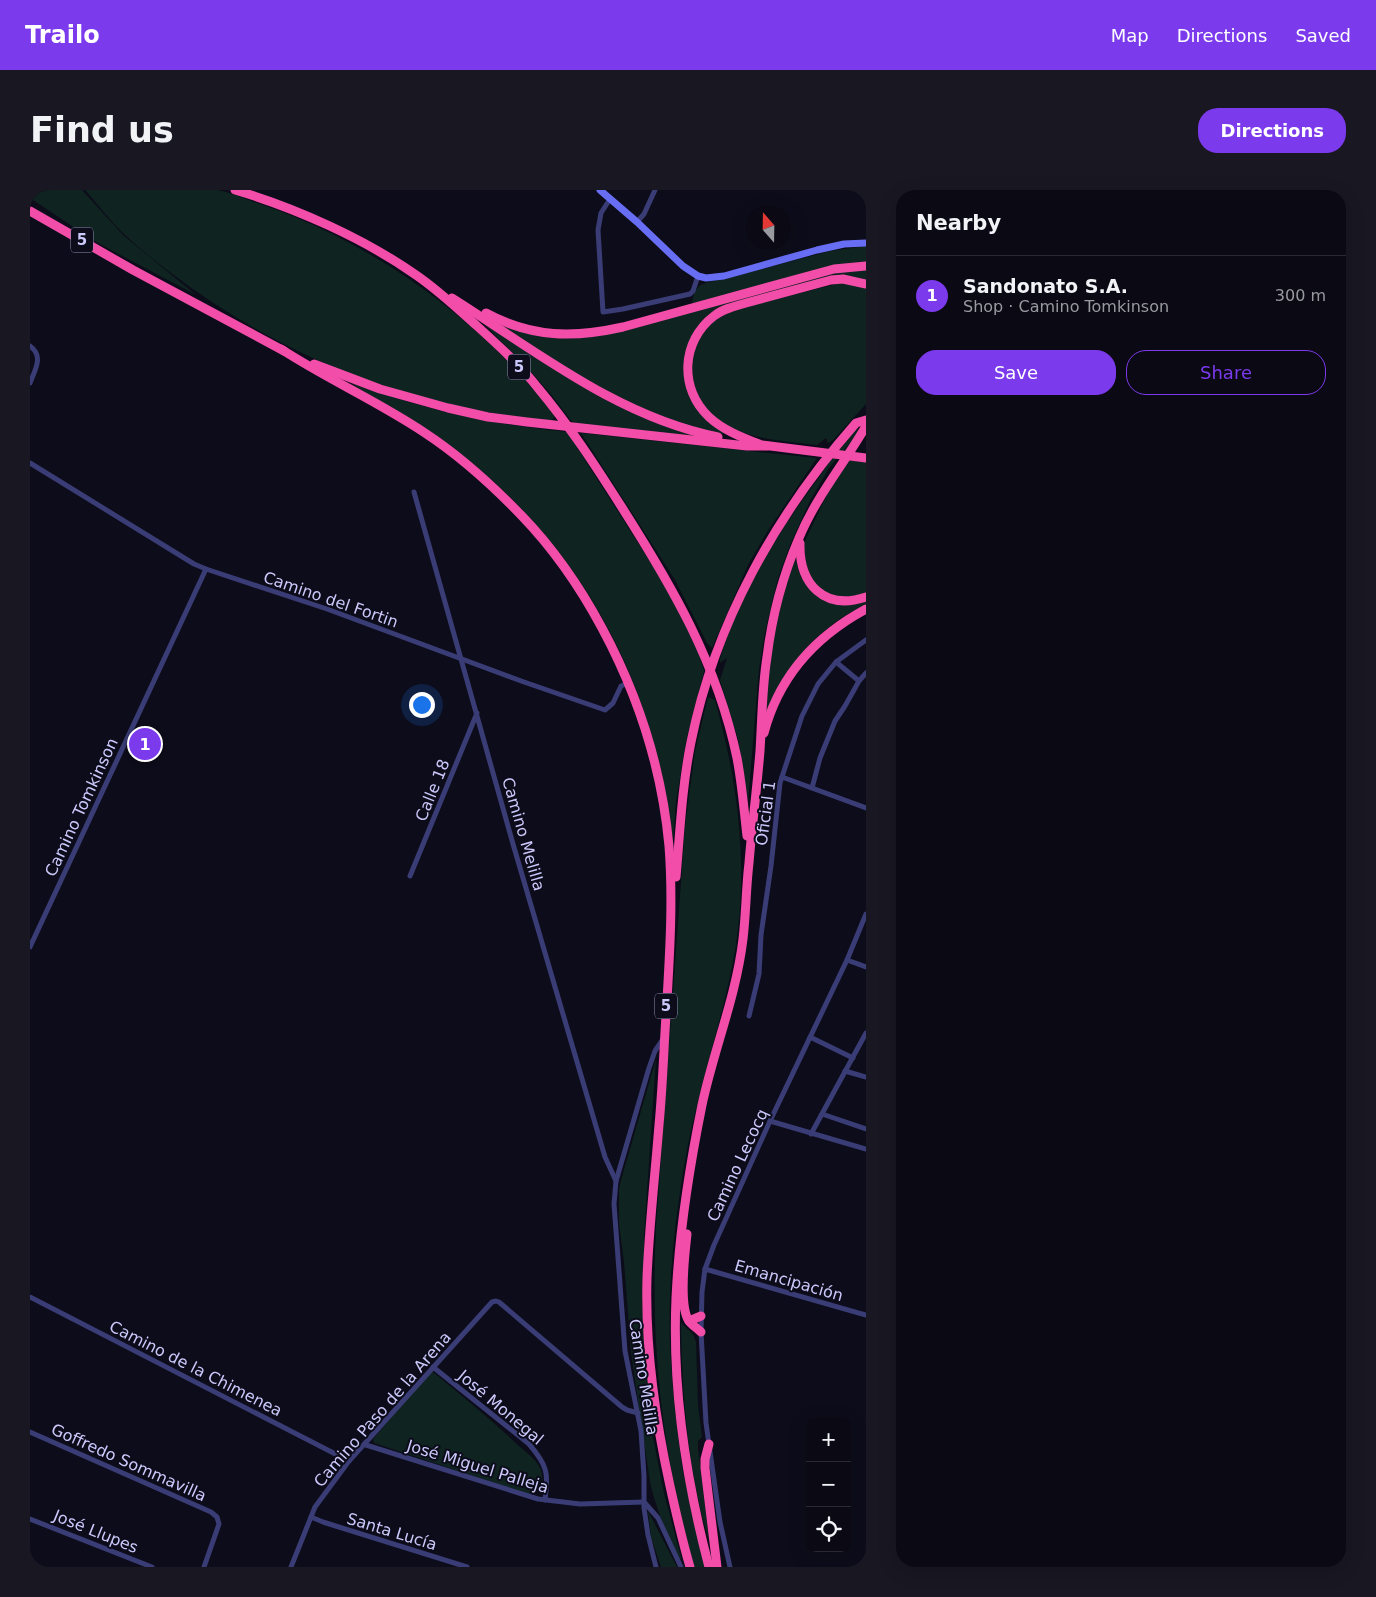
<!DOCTYPE html>
<html lang="en">
<head>
<meta charset="utf-8">
<style>
  body { margin:0; font-family:"DejaVu Sans",sans-serif; background:#181722; color:#f1f3f6 }
  .controls { position:absolute; right:15px; bottom:15px; display:grid; overflow:hidden; border-radius:10px; box-shadow:0 5px 20px #0002 }
  .controls button { width:45px; height:45px; display:grid; place-items:center; padding:0; border:0; border-bottom:1px solid #2a2a34; background:#0a0914; color:#f1f3f6; font:25px sans-serif }
  .compass { position:absolute; left:716px; top:15px; width:45px; height:45px; border-radius:50%; background:#0a0914; box-shadow:0 5px 20px #0002; rotate:340deg }
  .you { position:absolute; left:391px; top:514px; width:18px; height:18px; margin:-12px; border:4px solid #fff; border-radius:50%; background:#1a73e8; box-shadow:0 0 0 8px #1a73e833 }
  .badge { display:grid; place-items:center; width:32px; height:32px; border-radius:50%; background:#7c3aed; color:#fff; font-size:16px; font-weight:700 }
  .pin { position:absolute; translate:-50% -50%; border:2px solid #fff; box-shadow:0 1px 5px #0006 }
  .list { margin:0; padding:0; list-style:none }
  h2 { display:flex; justify-content:space-between; align-items:center; height:65px; margin:0; padding:0 20px; font-size:21px }
  h2 small { font-size:16px; font-weight:400; color:#999aa0 }
  .list li { display:grid; grid-template-columns:32px 1fr auto; gap:15px; align-items:center; box-sizing:border-box; height:80px; padding:0 20px; border-top:1px solid #2a2a34 }
  .list b { display:block; font-size:19px; white-space:nowrap }
  .list p { margin:0; font-size:16px; white-space:nowrap; color:#999aa0 }
  .list em { font-size:16px; font-style:normal; color:#999aa0 }
  .actions { display:flex; gap:10px; padding:15px 20px }
  .actions a { flex:1; padding:11px 0; border:1px solid #7c3aed; border-radius:20px; text-align:center; font-size:18px; color:#7c3aed }
  .actions .main { background:#7c3aed; color:#fff }
  .icon { flex:none; width:28px; height:28px; fill:none; stroke:currentColor; stroke-width:2; stroke-linecap:round; stroke-linejoin:round }
  .map { position:relative; flex:none; width:836px; height:1377px; overflow:hidden; border-radius:20px }
  header { display:flex; align-items:center; gap:30px; box-sizing:border-box; height:70px; padding:0 25px; background:#7c3aed; color:#fff }
  header strong { font-size:24px }
  nav { display:flex; gap:28px; margin-inline-start:auto; font-size:18px }
  .intro { display:flex; align-items:center; justify-content:space-between; box-sizing:border-box; height:120px; padding:0 30px }
  h1 { margin:0; font-size:35px }
  .button { padding:12px 22px; border-radius:20px; background:#7c3aed; color:#fff; font-size:18px; font-weight:700 }
  main { display:flex; gap:30px; padding:0 30px }
  aside { flex:1; background:#0a0914; border-radius:20px; box-shadow:0 5px 20px #0002 }
  .map>svg:first-child { display:block }
</style>
</head>
<body>
<header>
<strong>Trailo</strong>
<nav><a>Map</a><a>Directions</a><a>Saved</a></nav>
</header>
<div class="intro"><h1>Find us</h1><a class="button">Directions</a></div>
<main>
<div class="map">
<svg width="836" height="1377" viewBox="0 0 836 1377">
  <rect width="100%" height="100%" fill="#0d0c1a"/>
  <g fill="#0f2321">
    <polygon points="0,0 52,0 93,45 166,105 66,52 0,8"/>
    <path d="M 55,0 C 85,0 115,0 146,0 C 159,0 174,0 187,0 C 201,2 217,10 230,14 C 343,52 453,131 525,226 L 521,232 C 388,216 271,176 160,97 C 134,78 107,58 84,34 C 74,23 65,11 55,0 Z"/>
    <path d="M 836,56 L 836,72 L 662,114 C 665,93 672,93 691,90 L 800,61 Z"/>
    <path d="M 836,80 L 836,90 L 819,86 L 808,86 L 674,130 L 655,191 L 694,241 L 693,244 C 645,235 599,216 557,192 C 528,175 501,155 473,137 L 475,135 L 537,148 L 809,82 Z"/>
    <path d="M 810,93 L 822,94 L 836,99 L 836,214 L 803,250 L 798,253 L 796,248 L 787,255 C 756,251 724,250 697,236 C 664,219 653,177 670,146 C 676,135 689,128 699,121 Z"/>
    <polygon points="450,130 556,198 691,249 552,235 543,233 520,203 494,174"/>
    <path d="M 321,193 C 361,207 401,220 443,228 C 474,235 506,238 537,242 L 626,381 L 646,416 L 668,461 L 674,481 L 656,551 L 646,612 L 643,652 C 627,500 554,359 432,265 C 418,254 404,243 389,234 C 367,220 342,210 321,193 Z"/>
    <path d="M 828,239 L 827,245 L 799,278 L 780,311 L 760,355 L 748,388 L 735,442 L 729,479 L 718,613 L 708,549 L 690,490 L 697,468 L 690,473 L 690,469 C 710,402 749,341 790,286 C 801,270 811,249 828,239 Z"/>
    <polygon points="551,243 787,268 737,342 718,375 682,458 677,453 645,390"/>
    <polygon points="816,270 836,272 836,403 821,409 797,405 778,388 773,355 802,294"/>
    <path d="M 765,368 L 771,387 L 776,395 L 787,406 L 836,410 L 836,414 C 787,438 758,472 738,523 L 735,522 L 737,487 L 749,417 Z"/>
    <path d="M 678,507 L 685,510 C 708,592 719,676 705,761 C 692,834 666,903 654,977 C 644,1035 638,1095 640,1154 C 642,1199 647,1243 654,1288 L 656,1291 L 676,1377 L 664,1377 C 632,1261 620,1158 626,1037 L 655,636 L 665,561 Z"/>
    <path d="M 626,869 L 614,1046 L 614,1154 L 623,1247 L 634,1303 L 652,1371 C 640,1358 624,1311 620,1292 L 601,1162 L 594,1072 L 589,1034 L 589,999 L 591,990 Z"/>
    <path d="M 651,1133 L 663,1144 L 666,1152 L 668,1215 L 672,1247 L 668,1251 L 668,1258 L 679,1351 C 658,1281 652,1206 651,1133 Z"/>
    <path d="M 401,1182 L 403,1182 C 432,1206 462,1230 489,1256 C 496,1262 506,1269 510,1278 C 515,1287 510,1300 501,1305 L 344,1253 L 343,1249 Z"/>
    <polygon points="618,1321 647,1377 631,1377 621,1347"/>
  </g>
  <g fill="none" stroke-linecap="round" stroke-linejoin="round">
    <g stroke="#3a3c76" stroke-width="5">
      <polyline points="580,9 571,23 568,40 573,122 593,119 660,104 663,101 668,86"/>
      <polyline points="607,32 614,24 625,0"/>
      <path d="M 0,156 C 14,166 5,180 0,193"/>
      <polyline points="0,273 164,374 176,379 297,419 494,492 575,520 583,513 591,496 598,493"/>
      <polyline points="384,302 483,654 575,967 586,991"/>
      <polyline points="806,472 829,491"/>
      <polyline points="752,587 836,618"/>
      <polyline points="782,598 790,568 805,531 815,516 829,491 836,483"/>
      <polyline points="380,686 447,523"/>
      <polyline points="0,757 176,379"/>
      <polyline points="817,770 836,777"/>
      <polyline points="719,826 729,784 731,745 741,676 750,593 772,526 788,494 806,472 836,450"/>
      <polyline points="780,847 823,868"/>
      <polyline points="815,881 836,887"/>
      <polyline points="792,924 836,939"/>
      <polyline points="740,931 836,959"/>
      <polyline points="781,944 836,843"/>
      <polyline points="675,1079 836,1125"/>
      <polyline points="0,1107 319,1271"/>
      <path d="M 403,1177 L 499,1254 C 517,1275 519,1283 515,1310"/>
      <polyline points="0,1242 181,1322 187,1327 189,1334 174,1377"/>
      <polyline points="336,1255 508,1309 550,1314 614,1312"/>
      <polyline points="614,1312 628,1328 651,1377"/>
      <polyline points="281,1327 293,1332 437,1377"/>
      <polyline points="0,1329 122,1377"/>
      <polyline points="261,1377 285,1317 319,1271 462,1112 466,1111 469,1112 592,1217 597,1220 608,1223"/>
      <polyline points="626,1377 618,1345 614,1318 614,1286 611,1241 595,1161 584,1014 586,991 619,878 625,861 633,849"/>
      <polyline points="700,1377 690,1332 676,1233 671,1142 672,1102 675,1079 684,1055 740,931 817,770 836,724"/>
    </g>
    <polyline stroke="#676ef4" stroke-width="7" points="570,0 607,32 653,76 668,86 676,88 694,86 787,60 814,54 836,53"/>
    <g stroke="#f24da8" stroke-width="9">
      <path d="M 205,0 C 266,18 335,49 386,85 C 408,100 427,118 447,136 C 468,155 490,175 508,198 C 539,235 565,275 591,316 C 642,396 687,473 707,568 C 712,594 714,620 717,646"/>
      <polyline points="0,21 103,80 254,161"/>
      <path d="M 422,108 C 506,161 588,227 688,247"/>
      <path d="M 456,123 C 502,148 544,148 593,137 L 804,79 L 836,76"/>
      <path d="M 251,159 C 297,189 349,212 395,243 C 430,266 462,295 491,325 C 523,358 550,397 572,438 C 608,505 632,580 639,656 C 643,708 640,759 637,810 C 634,851 633,893 629,935 C 625,986 619,1037 617,1088 C 615,1158 625,1228 640,1296 C 646,1323 652,1350 660,1377"/>
      <polyline points="284,174 350,199 418,218 458,227 497,232 717,256 737,256"/>
      <path d="M 729,254 C 711,247 693,240 679,227 C 649,199 651,151 684,126 C 693,119 705,116 716,113 L 801,90 L 813,89 L 836,94"/>
      <polyline points="732,255 836,268"/>
      <path d="M 770,353 C 769,394 794,421 836,407"/>
      <path d="M 734,543 C 749,486 786,446 836,419"/>
      <path d="M 646,687 C 650,642 652,596 661,552 C 685,433 746,324 826,233 L 836,230"/>
      <path d="M 657,1044 C 655,1063 648,1115 659,1131 C 662,1135 667,1138 671,1142"/>
      <polyline points="659,1131 671,1126"/>
      <polyline points="679,1254 675,1269 675,1278 687,1377"/>
      <path d="M 679,1377 C 656,1290 642,1199 646,1108 C 649,1043 659,979 672,915 C 684,859 706,807 713,749 C 716,724 716,698 719,673 C 722,636 727,598 730,561 C 732,530 732,498 737,467 C 742,426 753,385 769,348 C 786,307 814,274 836,236"/>
    </g>
  </g>
  <g text-anchor="middle" stroke-width="4" stroke-linejoin="round" paint-order="stroke">
    <g fill="#0d0c1a" stroke="#9290b8" stroke-width="1">
      <rect x="41" y="37.5" width="22" height="25" rx="4"/>
      <rect x="478" y="164.5" width="22" height="25" rx="4"/>
      <rect x="625" y="803.5" width="22" height="25" rx="4"/>
    </g>
    <g font-size="15" font-weight="bold" fill="#cbc9fb">
      <text x="52" y="55">5</text>
      <text x="489" y="182">5</text>
      <text x="636" y="821">5</text>
    </g>
    <g font-size="16" fill="#cbc9fb" stroke="#0d0c1a">
      <text transform="translate(301 409) rotate(19)" y="6">Camino del Fortin</text>
      <text transform="translate(402 600) rotate(-68)" y="6">Calle 18</text>
      <text transform="translate(51 617) rotate(-65)" y="6">Camino Tomkinson</text>
      <text transform="translate(735 623) rotate(-82)" y="6">Oficial 1</text>
      <text transform="translate(494 644) rotate(74)" y="6">Camino Melilla</text>
      <text transform="translate(707 975) rotate(-65)" y="6">Camino Lecocq</text>
      <text transform="translate(759 1090) rotate(16)" y="6">Emancipación</text>
      <text transform="translate(166 1178) rotate(27)" y="6">Camino de la Chimenea</text>
      <text transform="translate(614 1187) rotate(81)" y="6">Camino Melilla</text>
      <text transform="translate(471 1217) rotate(40)" y="6">José Monegal</text>
      <text transform="translate(352 1219) rotate(-49)" y="6">Camino Paso de la Arena</text>
      <text transform="translate(99 1272) rotate(24)" y="6">Goffredo Sommavilla</text>
      <text transform="translate(448 1276) rotate(17)" y="6">José Miguel Palleja</text>
      <text transform="translate(66 1341) rotate(22)" y="6">José Llupes</text>
      <text transform="translate(362 1341) rotate(17)" y="6">Santa Lucía</text>
    </g>
  </g>
</svg>
<div class="controls">
<button>+</button>
<button>−</button>
<button><svg class="icon" aria-label="locate" viewBox="0 0 24 24"><circle cx="12" cy="12" r="6"/><path d="M12 2v4M12 18v4M2 12h4M18 12h4"/></svg></button>
</div>
<svg class="compass" viewBox="-18 -18 36 36"><path d="M0-13l5 13h-10z" fill="#e53935"/><path d="M0 13l5-13h-10z" fill="#999aa0"/></svg>
<div class="you"></div>
<div class="pin badge" style="left:115px;top:554px">1</div>
</div>
<aside>
<h2>Nearby<small></small></h2>
<ul class="list">
<li><span class="badge">1</span><div><b>Sandonato S.A.</b><p>Shop · Camino Tomkinson</p></div><em>300 m</em></li>
</ul>
<div class="actions"><a class="main">Save</a><a>Share</a></div>
</aside>
</main>
</body>
</html>
